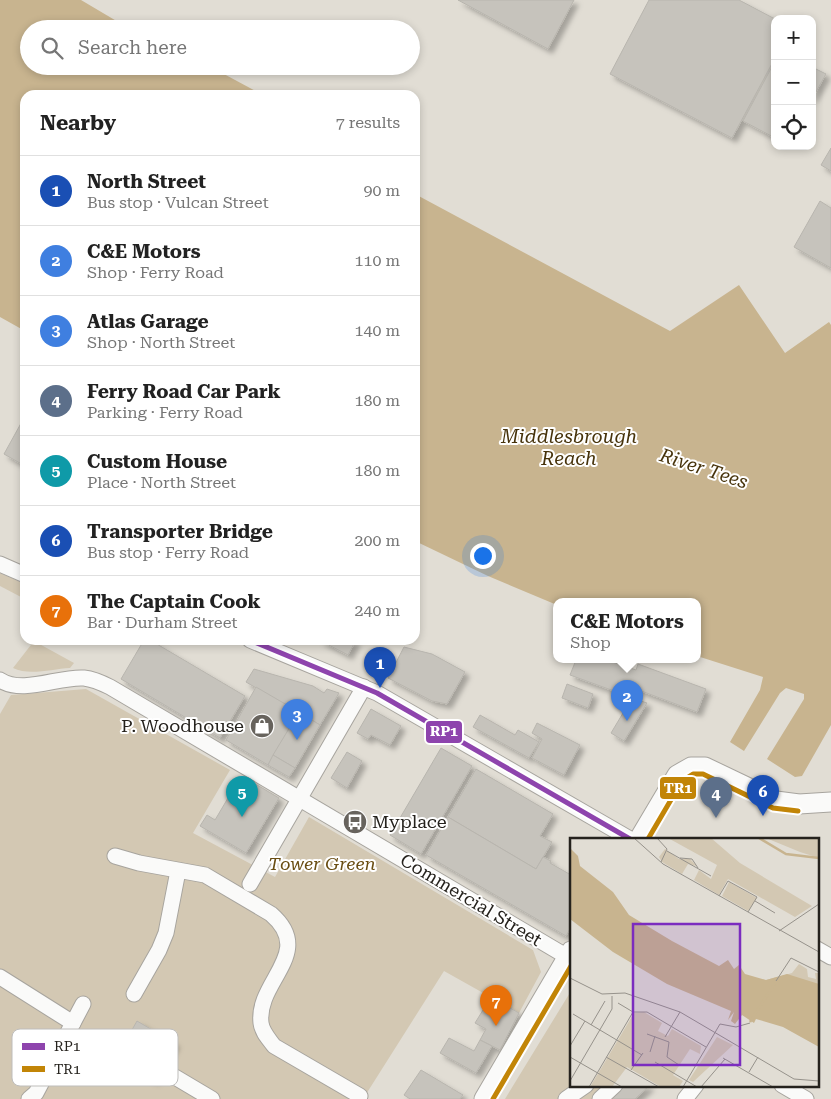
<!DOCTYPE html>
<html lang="en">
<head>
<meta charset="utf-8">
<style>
  body { margin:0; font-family:"Roboto Serif",serif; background:#f6f6f6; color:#222 }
  .controls { position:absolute; right:15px; top:15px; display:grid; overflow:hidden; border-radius:10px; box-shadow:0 2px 8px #0003 }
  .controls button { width:45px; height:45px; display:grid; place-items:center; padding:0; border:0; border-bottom:1px solid #e0e0e0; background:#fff; color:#222; font:25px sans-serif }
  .you { position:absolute; left:482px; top:555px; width:18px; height:18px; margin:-12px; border:4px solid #fff; border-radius:50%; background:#1a73e8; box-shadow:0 0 0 8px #1a73e833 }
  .badge { display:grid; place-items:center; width:32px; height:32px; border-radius:50%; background:#67635d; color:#fff; font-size:16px; font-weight:700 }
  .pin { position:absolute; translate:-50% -41px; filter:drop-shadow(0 1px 2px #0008) }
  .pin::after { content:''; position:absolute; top:26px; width:18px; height:15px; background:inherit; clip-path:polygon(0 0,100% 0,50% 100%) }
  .popup { position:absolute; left:553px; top:598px; width:148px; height:65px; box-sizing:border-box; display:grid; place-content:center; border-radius:10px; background:#fff; filter:drop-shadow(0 1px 4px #0005); font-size:16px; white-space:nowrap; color:#767676 }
  .popup b { font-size:19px; color:#222 }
  .popup::after { content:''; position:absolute; left:50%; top:100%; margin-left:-10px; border:10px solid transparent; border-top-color:#fff }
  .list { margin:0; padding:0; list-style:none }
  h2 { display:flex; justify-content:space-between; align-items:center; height:65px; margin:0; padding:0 20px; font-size:21px }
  h2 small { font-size:16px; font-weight:400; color:#767676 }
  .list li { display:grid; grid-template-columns:32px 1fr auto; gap:15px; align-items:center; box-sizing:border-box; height:70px; padding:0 20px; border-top:1px solid #e0e0e0 }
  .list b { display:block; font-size:19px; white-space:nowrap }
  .list p { margin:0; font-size:16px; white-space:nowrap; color:#767676 }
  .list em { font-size:16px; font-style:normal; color:#767676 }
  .icon { flex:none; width:28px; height:28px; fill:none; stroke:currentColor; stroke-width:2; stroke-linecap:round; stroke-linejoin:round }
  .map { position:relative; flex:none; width:831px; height:1099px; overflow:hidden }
  .search { position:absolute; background:#fff; box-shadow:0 2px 8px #0003; left:20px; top:20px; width:400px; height:55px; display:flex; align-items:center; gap:12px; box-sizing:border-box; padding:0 18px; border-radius:28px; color:#767676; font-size:19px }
  .panel { position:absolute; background:#fff; box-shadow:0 2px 8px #0003; left:20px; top:90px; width:400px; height:555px; border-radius:15px }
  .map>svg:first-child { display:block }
</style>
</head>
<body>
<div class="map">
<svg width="831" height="1099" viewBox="0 0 831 1099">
  <defs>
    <filter id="shadow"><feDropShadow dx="4.5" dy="4.5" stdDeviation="2.5" flood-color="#0004"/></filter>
  </defs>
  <rect width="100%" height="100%" fill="#e1ddd4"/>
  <g fill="#d3c8b3">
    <polygon points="0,573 25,584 25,598 21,597 0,586"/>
    <path d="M 34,641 L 74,663 L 70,668 C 52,669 29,676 13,668 Z"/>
    <polygon points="86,689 230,770 193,833 275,877 309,817 533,950 541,972 519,1013 444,971 363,1099 0,1099 0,714 11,695"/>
    <polygon points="571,991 571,1085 625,1085 610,1099 505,1099"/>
  </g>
  <g fill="#c8b48f">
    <polygon points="0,0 81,0 130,29 29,29 29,66 209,66 263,95 25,95 25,331 0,317"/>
    <polygon points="415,194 670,331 739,285 785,353 829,322 831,325 831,725 802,776 795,777 767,759 804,699 804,694 786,688 780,693 744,751 730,742 760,690 763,677 697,656 697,602 557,602 557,605 488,576 415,541"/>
  </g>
  <g fill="#c6c3bc" stroke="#b8b5ae" filter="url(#shadow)">
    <polygon points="458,0 574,0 548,49"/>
    <polygon points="649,0 739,0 775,19 775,58 732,138 610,74"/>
    <polygon points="775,61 775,138 743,121"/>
    <polygon points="812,67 826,74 812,99"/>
    <polygon points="831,148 831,171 821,165"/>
    <polygon points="820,201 831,208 831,268 794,247"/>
    <polygon points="25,416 25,466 4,454"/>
    <polygon points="144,640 150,640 245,696 220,738 121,679"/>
    <polygon points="319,640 356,640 348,655"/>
    <polygon points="404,647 432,654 465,672 447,704 432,701 388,678"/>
    <polygon points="576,660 607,660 636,670 638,664 706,689 697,712 628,686 625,695 570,675"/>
    <polygon points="254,669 313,686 324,693 327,689 339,693 320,725 246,682"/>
    <polygon points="567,684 593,694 588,708 562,698"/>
    <polygon points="256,687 299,712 268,765 226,740"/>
    <polygon points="632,698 647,703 624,741 611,733"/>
    <polygon points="371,709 401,726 390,745 371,735 368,739 357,733"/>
    <polygon points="299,712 320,725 295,768 273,755"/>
    <polygon points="480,715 515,735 518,730 539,742 529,758 473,727"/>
    <polygon points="537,723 580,745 564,775 532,758 542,739 532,733"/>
    <polygon points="441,748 472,766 421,854 390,835"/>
    <polygon points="347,752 362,761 347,788 331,778"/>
    <polygon points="273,755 295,768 289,777 268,765"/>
    <polygon points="476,769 553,814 540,836 552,842 536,869 448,817"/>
    <polygon points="247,779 279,798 246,853 200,826 207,815 215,820 228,798 239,804 242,798 237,795"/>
    <polygon points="448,817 536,869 543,857 551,861 550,863 571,875 571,927 566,936 426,855"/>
    <polygon points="501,1003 519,1013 500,1050 480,1040 486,1029 475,1023 483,1010 494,1016"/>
    <polygon points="137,1021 175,1043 154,1080 116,1058"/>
    <polygon points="449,1038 474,1051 480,1040 492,1046 476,1073 440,1053"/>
    <polygon points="421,1070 463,1095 460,1099 410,1099 404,1095"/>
    <polygon points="625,1085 650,1085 635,1099 610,1099"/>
  </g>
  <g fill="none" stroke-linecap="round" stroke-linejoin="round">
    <g stroke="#a7a49e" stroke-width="17">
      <g id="minor">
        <polyline points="0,564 25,575"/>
        <polyline points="250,640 377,693 630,839"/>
        <path d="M 0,680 C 23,695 59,676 84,678 C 93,679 102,683 110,687 L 571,959"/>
        <path d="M 115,856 L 139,863 L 205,875 L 271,914 C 316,953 256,981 261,1023 C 262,1032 269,1039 274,1046 L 360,1096"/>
        <polyline points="250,884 364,687"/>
        <polyline points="817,949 831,957"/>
        <polyline points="0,977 73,1023"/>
        <polyline points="134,994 159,950 166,933 178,871"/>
        <polyline points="175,1077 212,1099"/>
        <polyline points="782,1085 806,1099"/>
        <polyline points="29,1099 36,1093 83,1004"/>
        <polyline points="566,1099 586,1085"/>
        <polyline points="600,1099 615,1085"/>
        <polyline points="685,1099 696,1085"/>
      </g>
    </g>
    <g stroke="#a7a49e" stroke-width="21">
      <g id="major">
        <polyline points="639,839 677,775 691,767 705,767 776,801 799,804 831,802"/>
        <polyline points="484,1099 571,951"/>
      </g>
    </g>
    <use href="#minor" stroke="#fafaf9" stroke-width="15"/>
    <use href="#major" stroke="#fafaf9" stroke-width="19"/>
    <g stroke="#fff" stroke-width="9">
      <polyline id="bus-1" points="250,640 377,693 630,839"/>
    </g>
    <g stroke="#fff" stroke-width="9">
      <g id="bus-2">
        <polyline points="648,839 682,781 693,774 703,774 773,808 798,811"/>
        <polyline points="493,1099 571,966"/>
      </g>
    </g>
    <use href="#bus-1" stroke="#8e44ad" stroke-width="5"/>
    <use href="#bus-2" stroke="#c28507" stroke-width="5"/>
  </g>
  <defs>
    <g id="shop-disc" transform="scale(1.25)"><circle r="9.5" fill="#67635d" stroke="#fff"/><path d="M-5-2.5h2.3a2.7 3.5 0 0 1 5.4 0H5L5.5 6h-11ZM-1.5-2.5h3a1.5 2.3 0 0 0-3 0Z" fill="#fff"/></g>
    <g id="bus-disc" transform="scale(1.25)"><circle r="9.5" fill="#67635d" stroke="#fff"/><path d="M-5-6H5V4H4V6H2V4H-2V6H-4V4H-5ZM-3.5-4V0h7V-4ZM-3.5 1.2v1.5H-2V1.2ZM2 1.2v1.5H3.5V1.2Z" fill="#fff"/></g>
  </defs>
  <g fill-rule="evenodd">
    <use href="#shop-disc" x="262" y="726"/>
    <use href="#bus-disc" x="355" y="822"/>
  </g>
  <g text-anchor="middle" stroke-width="4" stroke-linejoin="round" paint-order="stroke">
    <g font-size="18" fill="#25221d" stroke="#fff" text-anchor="end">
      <text x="244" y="732">P. Woodhouse</text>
      <text x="372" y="828" text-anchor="start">Myplace</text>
    </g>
    <g font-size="18" font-style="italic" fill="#694d12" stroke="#fff">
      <text x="322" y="870">Tower Green</text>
    </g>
    <g font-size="18" fill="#25221d" stroke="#fff">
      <text transform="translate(471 900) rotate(31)" y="6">Commercial Street</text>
    </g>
    <g font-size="19" font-style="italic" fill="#47330b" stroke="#fff">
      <text x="569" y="443">Middlesbrough<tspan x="569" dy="22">Reach</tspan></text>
      <text transform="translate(704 468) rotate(18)" y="7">River Tees</text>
    </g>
  </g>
  <g transform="translate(570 838)">
    <rect width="249" height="249" fill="#e1ddd4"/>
    <path d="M 98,0 L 141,0 L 170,25 L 242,68 L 225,79 L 158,41 L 149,57 L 124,42 L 129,32 L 141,41 L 147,27 ZM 196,0 L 249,0 L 249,20 L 230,14 ZM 95,11 L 109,21 L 120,21 L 127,28 L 118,26 L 112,36 L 92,24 L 89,19 ZM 159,44 L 187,60 L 178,73 L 152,58 ZM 229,126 L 237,131 L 238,139 L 246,141 L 245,135 L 249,135 L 249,159 L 196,142 L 222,135 ZM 74,174 L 92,185 L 88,193 L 98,198 L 102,191 L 131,208 L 130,216 L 120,211 L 103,237 L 113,243 L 109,249 L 91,249 L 57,229 L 42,249 L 20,249 L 64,175 ZM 147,199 L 163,207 L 123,244 L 119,242 Z" fill="#d3c8b3"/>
    <path d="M 0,10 L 8,18 L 10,28 L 43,54 L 59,77 L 102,103 L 149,128 L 158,122 L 164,131 L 169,127 L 175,136 L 196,142 L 217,136 L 249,146 L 249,209 L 213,189 L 186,181 L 184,185 L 172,177 L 165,186 L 161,183 L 164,174 L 158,182 L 161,173 L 97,146 L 43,114 L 0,81 Z" fill="#c8b48f"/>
    <path fill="none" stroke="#c8b48f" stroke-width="2.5" d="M 189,0 L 216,16 L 249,20M 180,184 L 205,145"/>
    <path fill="none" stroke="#96928b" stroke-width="1" d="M 64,0 L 93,26 L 249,114M 87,0 L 97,11 L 91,24M 97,13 L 141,38M 110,20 L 122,21 L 128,30M 149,58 L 158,43 L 187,59 L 178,74M 185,63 L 205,75M 209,93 L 249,66M 0,140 L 32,156 L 55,155 L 110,174 L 224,241 L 249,243M 206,143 L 221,120 L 249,134M 48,165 L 63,174 L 77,174 L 136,209M 3,176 L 72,217M 21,187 L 35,163M 77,196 L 99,204 L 97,219 L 109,227M 95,199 L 110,174M 0,208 L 15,183M 80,214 L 85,198M 0,219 L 52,249M 36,219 L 89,249M 153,220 L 203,249M 85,224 L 127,249M 61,232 L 73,215M 179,234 L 188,219M 0,243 L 42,171 L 42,158M 19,249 L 63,174M 113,249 L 150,186 L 166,189 L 180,185M 131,249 L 155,221"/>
    <path fill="#7b2cbf" fill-opacity="0.15" stroke="#7b2cbf" stroke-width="2.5" d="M 63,86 L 170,86 L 170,227 L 63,227 Z"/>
    <rect width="249" height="249" fill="none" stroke="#25221d" stroke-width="2.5"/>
  </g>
  <rect x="12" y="1029" width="166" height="57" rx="8" fill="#fff" stroke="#bebdbb" stroke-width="1"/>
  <rect x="22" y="1043" width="23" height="7" fill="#8e44ad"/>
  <rect x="22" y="1066" width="23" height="6" fill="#c28507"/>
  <g font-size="14" fill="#25221d">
    <text x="54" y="1051">RP1</text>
    <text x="54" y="1074">TR1</text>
  </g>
  <g stroke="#fff" stroke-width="2">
    <rect x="425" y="720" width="38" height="24" rx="5" fill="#8e44ad"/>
    <rect x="659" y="776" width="38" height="24" rx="5" fill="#c28507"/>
  </g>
  <g font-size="14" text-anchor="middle" font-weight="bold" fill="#fff">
    <text x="444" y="736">RP1</text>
    <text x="678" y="793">TR1</text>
  </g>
</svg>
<div class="controls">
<button>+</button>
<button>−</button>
<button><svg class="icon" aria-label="locate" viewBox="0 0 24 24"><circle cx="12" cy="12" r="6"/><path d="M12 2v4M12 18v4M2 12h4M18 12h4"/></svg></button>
</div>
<div class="you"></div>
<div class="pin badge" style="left:380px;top:688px;background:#1a4fb4">1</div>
<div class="pin badge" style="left:627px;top:721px;background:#3f7fe0">2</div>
<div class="popup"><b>C&amp;E Motors</b>Shop</div>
<div class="pin badge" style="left:297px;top:740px;background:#3f7fe0">3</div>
<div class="pin badge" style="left:716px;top:818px;background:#5c6f8a">4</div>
<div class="pin badge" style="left:242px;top:817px;background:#0f9aa8">5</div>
<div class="pin badge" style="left:763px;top:816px;background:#1a4fb4">6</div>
<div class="pin badge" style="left:496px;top:1026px;background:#e8710a">7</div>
<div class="search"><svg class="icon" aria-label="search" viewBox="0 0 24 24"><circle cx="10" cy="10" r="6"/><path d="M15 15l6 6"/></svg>Search here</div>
<section class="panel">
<h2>Nearby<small>7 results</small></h2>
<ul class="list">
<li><span class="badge" style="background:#1a4fb4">1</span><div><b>North Street</b><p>Bus stop · Vulcan Street</p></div><em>90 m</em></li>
<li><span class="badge" style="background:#3f7fe0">2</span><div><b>C&amp;E Motors</b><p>Shop · Ferry Road</p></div><em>110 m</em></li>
<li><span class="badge" style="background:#3f7fe0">3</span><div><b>Atlas Garage</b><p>Shop · North Street</p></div><em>140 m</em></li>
<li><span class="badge" style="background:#5c6f8a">4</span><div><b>Ferry Road Car Park</b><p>Parking · Ferry Road</p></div><em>180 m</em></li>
<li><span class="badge" style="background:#0f9aa8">5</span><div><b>Custom House</b><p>Place · North Street</p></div><em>180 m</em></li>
<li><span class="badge" style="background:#1a4fb4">6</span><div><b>Transporter Bridge</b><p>Bus stop · Ferry Road</p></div><em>200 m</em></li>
<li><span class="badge" style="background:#e8710a">7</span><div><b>The Captain Cook</b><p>Bar · Durham Street</p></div><em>240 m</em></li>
</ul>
</section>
</div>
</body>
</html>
